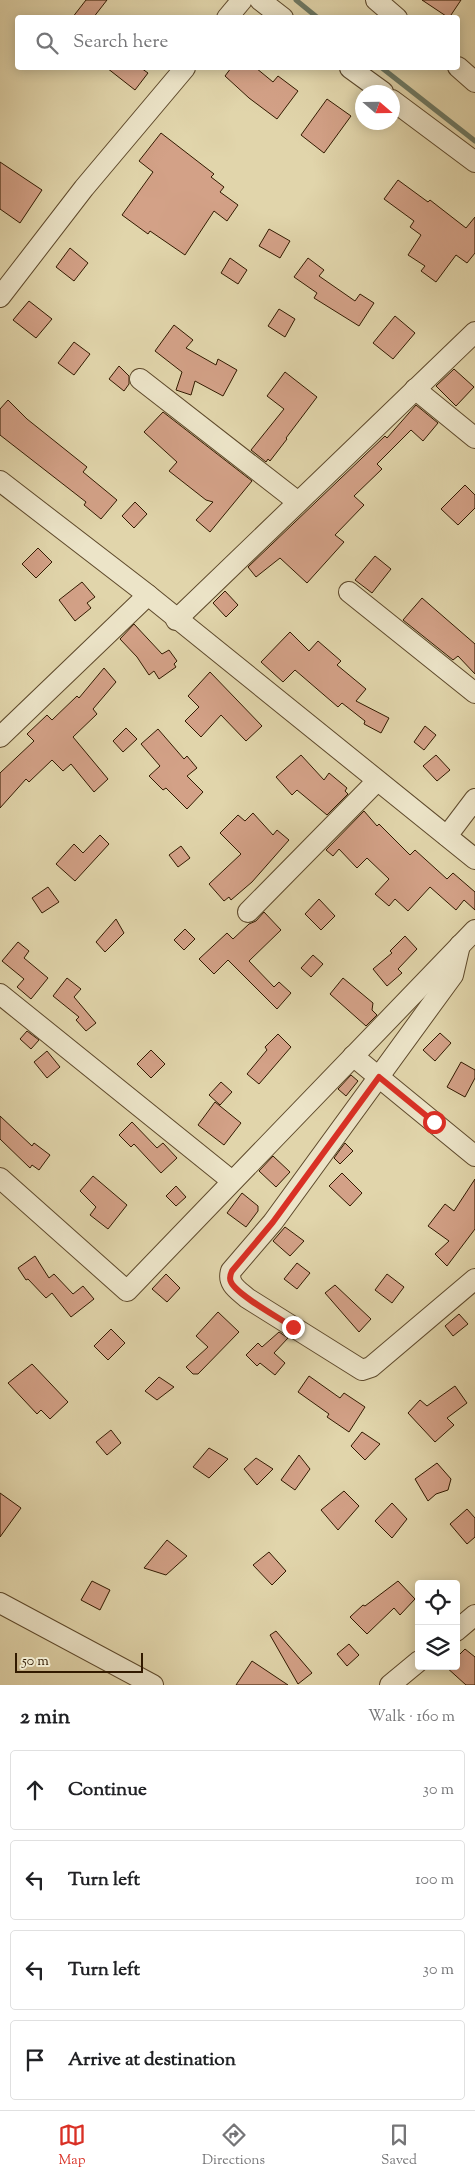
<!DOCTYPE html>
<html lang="en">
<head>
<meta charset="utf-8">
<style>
  body { margin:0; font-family:"Sorts Mill Goudy",serif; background:#f2f2f2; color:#202124 }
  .controls { position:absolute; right:15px; bottom:15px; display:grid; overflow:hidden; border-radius:5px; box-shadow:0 2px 12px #0003 }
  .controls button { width:45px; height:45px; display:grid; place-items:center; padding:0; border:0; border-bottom:1px solid #e0e0e0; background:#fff; color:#202124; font:25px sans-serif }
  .compass { position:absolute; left:355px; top:85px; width:45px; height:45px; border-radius:50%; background:#fff; box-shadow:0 2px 12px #0003; rotate:110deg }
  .scale { position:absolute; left:15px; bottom:12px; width:128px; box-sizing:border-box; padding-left:5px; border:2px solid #321a00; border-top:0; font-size:14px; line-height:18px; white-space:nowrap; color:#321a00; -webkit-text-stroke:4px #ece4c8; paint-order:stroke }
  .stop { position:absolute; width:15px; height:15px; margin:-11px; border:4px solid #d93025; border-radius:50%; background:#fff }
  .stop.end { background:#d93025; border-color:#fff; box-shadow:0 1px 5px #0008 }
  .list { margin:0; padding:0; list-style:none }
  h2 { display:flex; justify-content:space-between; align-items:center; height:65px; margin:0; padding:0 20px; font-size:21px }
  h2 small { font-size:16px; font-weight:400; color:#757577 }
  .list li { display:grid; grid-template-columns:32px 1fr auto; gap:15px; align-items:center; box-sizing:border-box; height:80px; margin:0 10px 10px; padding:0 10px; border:1px solid #e0e0e0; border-radius:5px }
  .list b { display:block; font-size:19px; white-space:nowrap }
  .list em { font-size:16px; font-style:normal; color:#757577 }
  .icon { flex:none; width:28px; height:28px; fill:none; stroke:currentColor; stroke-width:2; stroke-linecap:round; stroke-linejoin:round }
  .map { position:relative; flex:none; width:475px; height:1685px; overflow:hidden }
  .search { position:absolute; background:#fff; box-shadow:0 2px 12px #0003; left:15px; right:15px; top:15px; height:55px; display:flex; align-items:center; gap:12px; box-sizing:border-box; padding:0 18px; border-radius:5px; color:#757577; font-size:19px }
  .sheet { height:425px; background:#fff }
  nav { display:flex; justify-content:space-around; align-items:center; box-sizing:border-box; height:70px; border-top:1px solid #e0e0e0; background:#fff; font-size:14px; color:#757577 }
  nav a { display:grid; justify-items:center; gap:2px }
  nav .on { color:#d93025 }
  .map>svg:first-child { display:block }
</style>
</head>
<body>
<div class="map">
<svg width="475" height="1685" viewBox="0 0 475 1685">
  <rect width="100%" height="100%" fill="#e1d5ab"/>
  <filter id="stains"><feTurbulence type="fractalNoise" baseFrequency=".004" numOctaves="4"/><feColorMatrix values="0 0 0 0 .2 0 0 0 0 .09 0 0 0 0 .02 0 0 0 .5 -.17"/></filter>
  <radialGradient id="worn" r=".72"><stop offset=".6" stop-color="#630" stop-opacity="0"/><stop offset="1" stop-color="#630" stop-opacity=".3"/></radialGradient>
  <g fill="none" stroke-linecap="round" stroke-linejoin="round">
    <g stroke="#6d7964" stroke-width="5">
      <polyline points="296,0 318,18"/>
      <polyline points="382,68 475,141"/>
    </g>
  </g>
  <g fill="#d3a187" stroke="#321a00">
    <polygon points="86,0 107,0 93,18 72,18"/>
    <polygon points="422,0 461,0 449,18"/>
    <polygon points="107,68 141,68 148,73 135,90"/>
    <polygon points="231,68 256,68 273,82 278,76 298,91 277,119 249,98 225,76"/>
    <polygon points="327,99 351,116 324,153 301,135"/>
    <polygon points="161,133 214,174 211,177 224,187 220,192 238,205 227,221 214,211 185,255 150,231 148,234 122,215 153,172 139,161"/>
    <polygon points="0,162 42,190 20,223 0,209"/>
    <polygon points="398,180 428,202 430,200 466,228 475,217 475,253 467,263 456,255 436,282 421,271 425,266 408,255 421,235 410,227 414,221 384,199"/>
    <polygon points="269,229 290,241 280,258 259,246"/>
    <polygon points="70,248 88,263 74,281 56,267"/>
    <polygon points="230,258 247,270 238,284 221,273"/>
    <polygon points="308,258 324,270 319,276 355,301 360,294 374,303 359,326 314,298 317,293 294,277"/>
    <polygon points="29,301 52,319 36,338 13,320"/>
    <polygon points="279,309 295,319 285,337 268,326"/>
    <polygon points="395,316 415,333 393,359 373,343"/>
    <polygon points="174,325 193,340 186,348 216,365 218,359 237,370 223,396 195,381 191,395 176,390 182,372 155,351"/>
    <polygon points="74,342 90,354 74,375 58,363"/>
    <polygon points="119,366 129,376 129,384 124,391 109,379"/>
    <polygon points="454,369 474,387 456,406 436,386"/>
    <polygon points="285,372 317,397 286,438 287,439 270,461 268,459 266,462 251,450 284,409 267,396"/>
    <polygon points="8,400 27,419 87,467 83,472 117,500 101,519 84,505 86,502 0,435 0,409"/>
    <polygon points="416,405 438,423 423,441 411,430 377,464 382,469 354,496 364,505 335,535 344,542 307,583 280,558 256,577 248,567 385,436 387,438"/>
    <polygon points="163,412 252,481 210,532 196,520 213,502 206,500 169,471 177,462 144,432"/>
    <polygon points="465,485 475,495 475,508 458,525 441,509"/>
    <polygon points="135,502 147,514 134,528 122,516"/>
    <polygon points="38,548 52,562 36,578 22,564"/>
    <polygon points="375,556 391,569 372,593 355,580"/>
    <polygon points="82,582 95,597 87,603 91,608 75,621 59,600"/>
    <polygon points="225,591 238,605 226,617 213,603"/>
    <polygon points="422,598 475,644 475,674 458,656 453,660 403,620"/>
    <polygon points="134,624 162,654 169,650 177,661 174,664 176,667 159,679 154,671 149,675 137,657 120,639"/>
    <polygon points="290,632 309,651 318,641 341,661 337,665 366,689 356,701 389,718 381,733 364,724 365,721 342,703 338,707 295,670 283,682 261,662"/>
    <polygon points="104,668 116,682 93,709 97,714 73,737 108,779 94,792 71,764 63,771 52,760 29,782 26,779 0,808 0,773 34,741 27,734 47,715 52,720 77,696 79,698"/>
    <polygon points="210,672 262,726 246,741 221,715 201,737 185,721 199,707 188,696"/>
    <polygon points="425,726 436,735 424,750 414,742"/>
    <polygon points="126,728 137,739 123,752 113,741"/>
    <polygon points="158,729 184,759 187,756 197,768 187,776 203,792 187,809 166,788 163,790 149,776 160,766 141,744"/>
    <polygon points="301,755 324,780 329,773 347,788 345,791 348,794 327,815 297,790 292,795 276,777"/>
    <polygon points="436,755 450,770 437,781 423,766"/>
    <polygon points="364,811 377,826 379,824 410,855 415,850 447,879 453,873 475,892 475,910 464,900 456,910 430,887 408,911 395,899 389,906 375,894 389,879 367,858 357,868 339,849 333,856 326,850"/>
    <polygon points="253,813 273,835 277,830 289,840 252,882 231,900 229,897 224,901 209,884 241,854 220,833 238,815 245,821"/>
    <polygon points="100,835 109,844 75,881 56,864 74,844 83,853"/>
    <polygon points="181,846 190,858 178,867 169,855"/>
    <polygon points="48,887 59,902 42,913 32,898"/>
    <polygon points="319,899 335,916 321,930 305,914"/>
    <polygon points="264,912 281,930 249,961 274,987 279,982 291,993 277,1009 228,960 214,974 199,959 227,933 233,939 249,924 256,921"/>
    <polygon points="116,919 124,933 105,952 96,942"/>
    <polygon points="185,929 195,939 184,950 174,940"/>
    <polygon points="405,936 417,949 398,969 402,973 387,986 373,969 392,953 390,951"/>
    <polygon points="18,942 29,951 24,958 48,978 31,999 17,987 24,979 2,961"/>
    <polygon points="313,955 323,964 311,977 301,968"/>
    <polygon points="67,978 81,989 74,997 96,1023 86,1031 76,1020 79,1017 53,996"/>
    <polygon points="343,978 373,1003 372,1010 377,1015 366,1026 330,994"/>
    <polygon points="27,1031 39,1040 31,1049 20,1039"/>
    <polygon points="440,1033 451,1043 435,1061 423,1050"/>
    <polygon points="278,1034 291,1047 259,1084 247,1074 267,1050 265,1047"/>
    <polygon points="151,1050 165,1064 151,1078 137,1064"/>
    <polygon points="47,1051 60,1067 47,1078 34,1062"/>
    <polygon points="461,1062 475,1070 475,1078 465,1097 447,1087"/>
    <polygon points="351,1075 358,1081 346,1096 338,1089"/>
    <polygon points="221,1082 232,1092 220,1105 209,1095"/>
    <polygon points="215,1102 241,1123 224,1145 198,1125"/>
    <polygon points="0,1116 32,1146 34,1143 50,1155 39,1170 32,1165 30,1168 0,1139"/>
    <polygon points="132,1122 157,1148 163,1143 177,1158 161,1173 134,1144 131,1147 119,1135"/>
    <polygon points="345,1143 353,1151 340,1164 334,1158"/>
    <polygon points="273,1156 290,1172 276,1187 259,1171"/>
    <polygon points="342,1173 362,1193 350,1206 329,1186"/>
    <polygon points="93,1176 127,1205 108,1229 90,1215 96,1207 80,1191"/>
    <polygon points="475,1179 475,1229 447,1266 435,1254 449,1241 428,1226 445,1204 454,1211"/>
    <polygon points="176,1186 186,1197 176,1206 166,1196"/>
    <polygon points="242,1193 258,1206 258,1211 246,1227 227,1213"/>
    <polygon points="285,1227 304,1241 290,1256 273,1241"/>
    <polygon points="35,1256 49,1278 54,1274 73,1294 83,1286 94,1299 71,1317 52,1293 46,1298 28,1279 26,1280 18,1268"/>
    <polygon points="297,1263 310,1273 297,1289 284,1279"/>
    <polygon points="166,1274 180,1288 167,1302 152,1289"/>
    <polygon points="387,1274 404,1287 392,1303 375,1290"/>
    <polygon points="335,1285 371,1319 359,1332 325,1293"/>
    <polygon points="218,1312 239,1332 198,1374 193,1374 186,1367 208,1347 196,1336"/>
    <polygon points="459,1314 468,1324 453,1336 445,1326"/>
    <polygon points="111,1329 125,1343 108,1360 94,1346"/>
    <polygon points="279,1332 288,1338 274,1353 285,1363 275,1375 260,1363 257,1366 246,1355 258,1343 262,1347"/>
    <polygon points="32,1364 68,1402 50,1419 41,1410 37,1414 8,1383"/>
    <polygon points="309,1376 340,1398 344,1393 365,1407 349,1432 327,1417 329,1414 298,1392"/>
    <polygon points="159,1377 174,1387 157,1400 145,1391"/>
    <polygon points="455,1386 467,1403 447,1418 454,1425 435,1442 408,1413 420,1400 427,1406"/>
    <polygon points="111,1430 121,1443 107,1455 96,1442"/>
    <polygon points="362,1432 380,1444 365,1460 351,1446"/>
    <polygon points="209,1448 228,1459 209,1478 193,1467"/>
    <polygon points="299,1455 310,1469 295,1490 281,1480"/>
    <polygon points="256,1458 273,1469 257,1485 244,1469"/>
    <polygon points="437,1463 451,1479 448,1490 436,1494 428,1501 415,1479"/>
    <polygon points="344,1491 359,1506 338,1530 321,1510"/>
    <polygon points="0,1493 21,1508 0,1537"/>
    <polygon points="392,1503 407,1519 392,1538 375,1521"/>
    <polygon points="467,1509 475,1518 475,1537 467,1544 450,1524"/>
    <polygon points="167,1540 187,1556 166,1575 144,1568"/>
    <polygon points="269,1552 286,1571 272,1585 253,1565"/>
    <polygon points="92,1581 110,1590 100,1610 81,1600"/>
    <polygon points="398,1581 415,1599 400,1615 394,1608 367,1634 350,1617 363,1605 365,1606"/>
    <polygon points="276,1631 312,1673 298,1684 270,1635"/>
    <polygon points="349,1644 359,1655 347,1666 337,1654"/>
    <polygon points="465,1649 475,1657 475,1685 466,1685 445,1666 456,1666 456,1658"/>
    <polygon points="252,1661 288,1685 236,1685"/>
  </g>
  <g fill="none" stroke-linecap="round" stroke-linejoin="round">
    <g stroke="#5e492b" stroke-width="22">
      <g id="minor">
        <polyline points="260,0 283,18"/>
        <polyline points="376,0 397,18"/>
        <polyline points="227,18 242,0"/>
        <polyline points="458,67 475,82"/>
        <polyline points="350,68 383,92"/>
        <polyline points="392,100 475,162"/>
        <polyline points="0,297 84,188 185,68"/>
        <polyline points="140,379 298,502"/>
        <polyline points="415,389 475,438"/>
        <polyline points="0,481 148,595 475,859"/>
        <polyline points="349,592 475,693"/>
        <polyline points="176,620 475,332"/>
        <polyline points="0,737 148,595"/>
        <polyline points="447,836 475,799"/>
        <polyline points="248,912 377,781"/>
        <path d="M 460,945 L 453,975 L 273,1222 L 231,1271 C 227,1284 238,1290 247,1298 L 362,1370 L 371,1367 L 475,1279"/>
        <polyline points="0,994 232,1181"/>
        <polyline points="353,1056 475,1156"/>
        <polyline points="0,1178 127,1291 475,930"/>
        <polyline points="0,1603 153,1685"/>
        <polyline points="456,1631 475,1615"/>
        <polyline points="390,1685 419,1661"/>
      </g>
    </g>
    <use href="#minor" stroke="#ece4c8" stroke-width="20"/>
  </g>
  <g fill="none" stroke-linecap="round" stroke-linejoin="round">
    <path stroke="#d93025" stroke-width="6" d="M 293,1327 C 279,1318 237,1295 231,1282 C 229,1278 230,1275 232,1271 L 273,1222 L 379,1077 L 434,1122"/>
  </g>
  <rect width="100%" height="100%" filter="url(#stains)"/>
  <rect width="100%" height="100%" fill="url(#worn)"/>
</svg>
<div class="controls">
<button><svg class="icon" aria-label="locate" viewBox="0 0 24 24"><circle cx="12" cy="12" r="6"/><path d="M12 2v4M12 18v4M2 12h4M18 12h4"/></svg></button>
<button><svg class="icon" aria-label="layers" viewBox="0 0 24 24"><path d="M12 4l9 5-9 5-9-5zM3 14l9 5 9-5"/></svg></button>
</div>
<svg class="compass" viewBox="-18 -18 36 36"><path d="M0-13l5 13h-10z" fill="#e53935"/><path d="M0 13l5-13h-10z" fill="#757577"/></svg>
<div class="scale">50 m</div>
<div class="stop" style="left:434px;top:1122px"></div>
<div class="stop end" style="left:293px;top:1327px"></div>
<div class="search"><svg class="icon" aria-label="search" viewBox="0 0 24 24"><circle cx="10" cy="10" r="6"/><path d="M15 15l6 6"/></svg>Search here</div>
</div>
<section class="sheet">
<h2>2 min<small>Walk · 160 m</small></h2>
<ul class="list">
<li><svg class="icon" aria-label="ahead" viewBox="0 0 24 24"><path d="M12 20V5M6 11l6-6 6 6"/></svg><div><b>Continue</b></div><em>30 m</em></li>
<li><svg class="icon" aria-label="left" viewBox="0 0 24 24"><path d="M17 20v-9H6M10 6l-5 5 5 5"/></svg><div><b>Turn left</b></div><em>100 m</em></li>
<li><svg class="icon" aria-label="left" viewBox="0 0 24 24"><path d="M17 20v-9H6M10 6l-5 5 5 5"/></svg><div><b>Turn left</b></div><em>30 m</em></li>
<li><svg class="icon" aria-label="arrive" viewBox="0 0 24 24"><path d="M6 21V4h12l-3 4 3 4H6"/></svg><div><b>Arrive at destination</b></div></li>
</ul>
</section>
<nav>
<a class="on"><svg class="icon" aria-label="map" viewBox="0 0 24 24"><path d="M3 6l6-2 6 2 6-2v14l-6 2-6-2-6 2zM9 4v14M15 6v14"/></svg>Map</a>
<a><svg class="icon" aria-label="directions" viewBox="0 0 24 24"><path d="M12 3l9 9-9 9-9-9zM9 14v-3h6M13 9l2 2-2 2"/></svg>Directions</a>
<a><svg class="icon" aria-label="saved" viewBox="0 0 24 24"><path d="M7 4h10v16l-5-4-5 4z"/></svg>Saved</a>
</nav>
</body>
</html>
